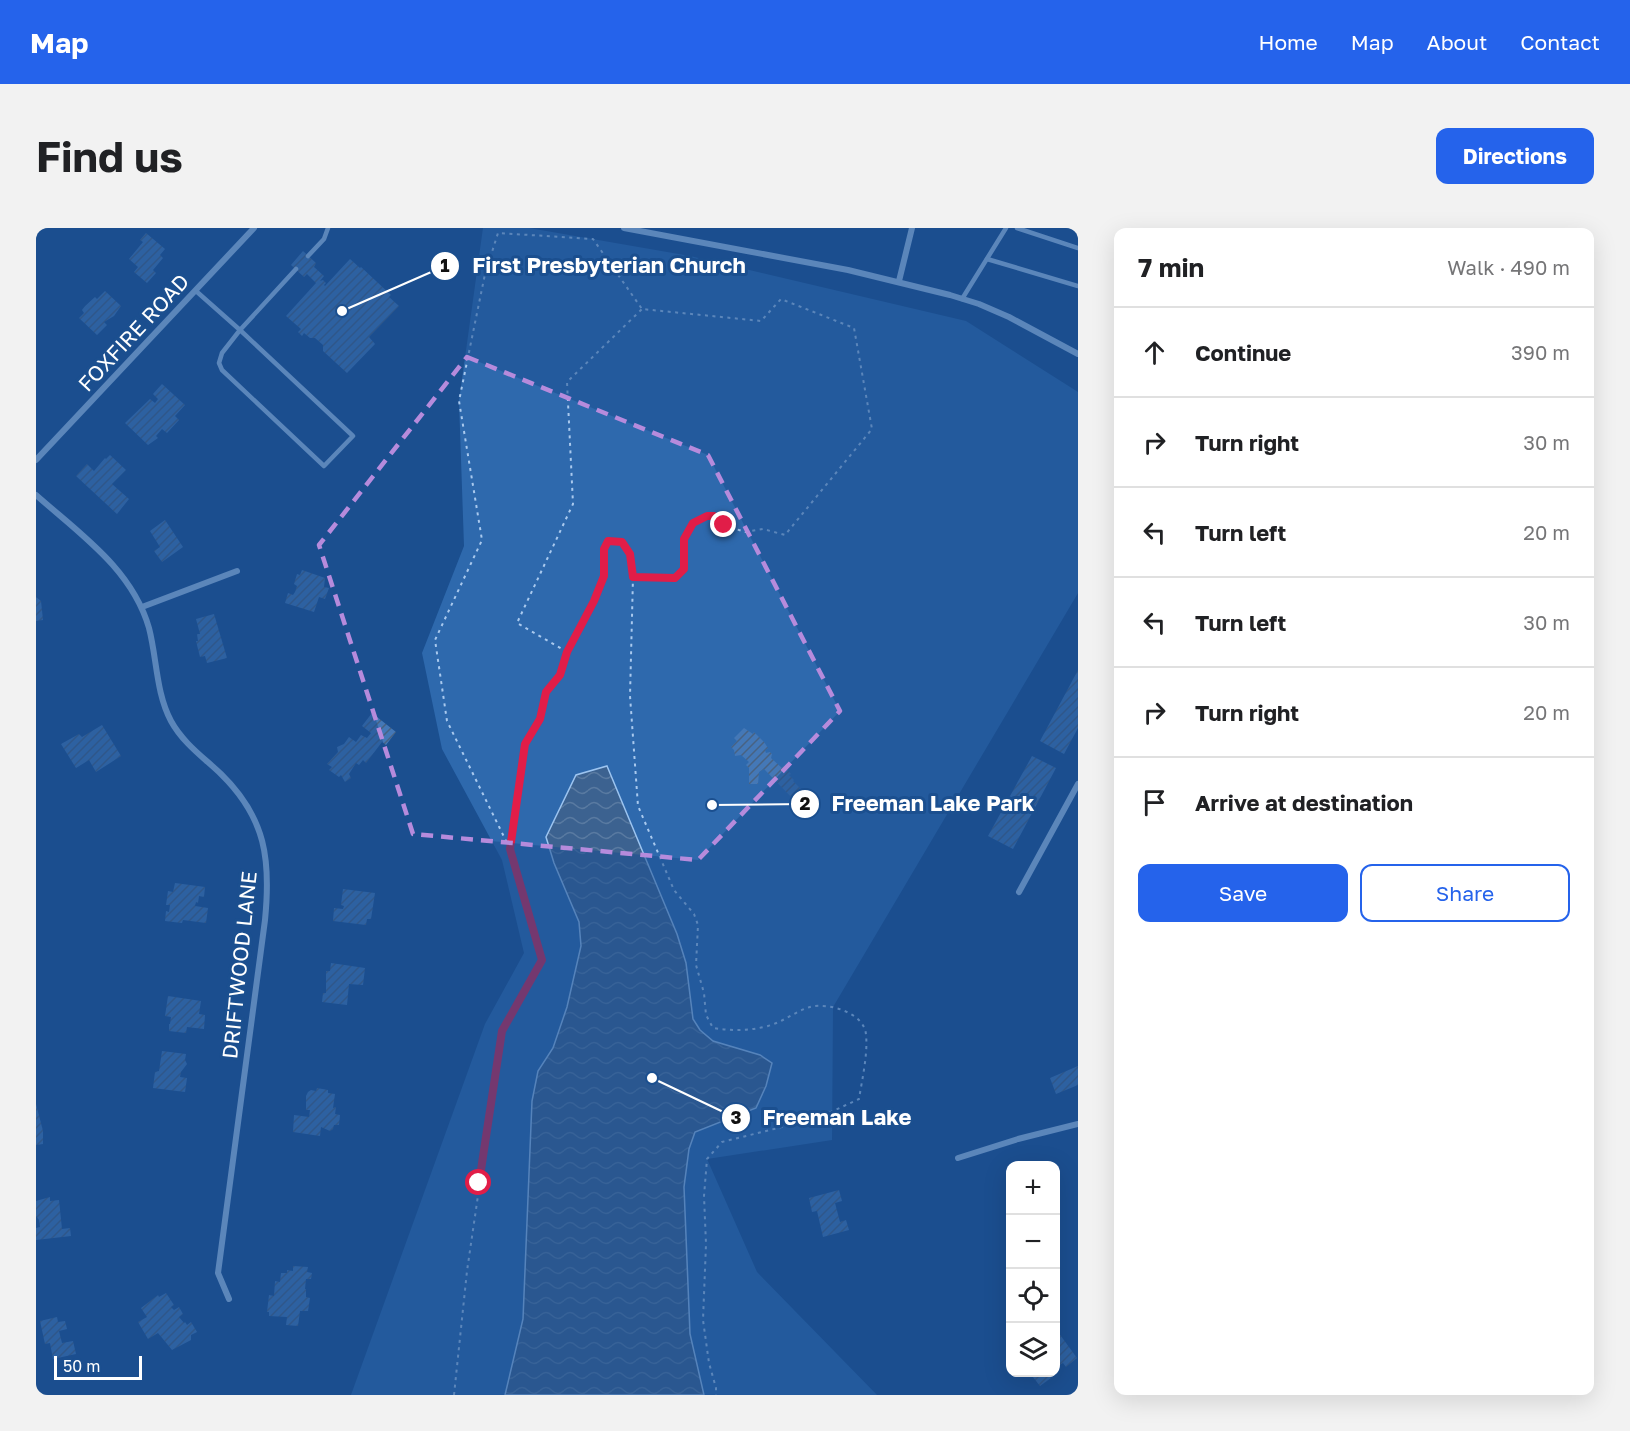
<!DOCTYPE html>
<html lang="en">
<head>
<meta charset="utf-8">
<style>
  body { margin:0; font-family:"Golos Text",sans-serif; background:#f2f2f2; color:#202124 }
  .controls { position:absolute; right:18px; bottom:18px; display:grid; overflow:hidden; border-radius:12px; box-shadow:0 6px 24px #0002 }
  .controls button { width:54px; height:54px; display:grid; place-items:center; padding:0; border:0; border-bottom:2px solid #e0e0e0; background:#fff; color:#202124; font:30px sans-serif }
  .scale { position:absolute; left:18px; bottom:15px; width:88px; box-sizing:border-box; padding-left:6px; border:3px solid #fff; border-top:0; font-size:16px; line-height:21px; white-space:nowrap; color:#fff; -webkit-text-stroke:4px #1b4f8f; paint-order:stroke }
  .stop { position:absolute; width:18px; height:18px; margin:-14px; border:4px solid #e11d48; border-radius:50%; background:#fff }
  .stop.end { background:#e11d48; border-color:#fff; box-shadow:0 2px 6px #0008 }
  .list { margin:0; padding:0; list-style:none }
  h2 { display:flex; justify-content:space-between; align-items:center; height:78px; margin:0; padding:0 24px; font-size:26px }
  h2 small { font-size:20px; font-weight:400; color:#757577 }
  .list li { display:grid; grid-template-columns:39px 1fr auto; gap:18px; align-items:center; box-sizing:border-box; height:90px; padding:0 24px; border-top:2px solid #e0e0e0 }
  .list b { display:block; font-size:22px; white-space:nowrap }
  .list em { font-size:20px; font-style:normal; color:#757577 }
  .actions { display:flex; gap:12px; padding:18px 24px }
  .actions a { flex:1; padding:14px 0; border:2px solid #2563eb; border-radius:12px; text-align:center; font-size:21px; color:#2563eb }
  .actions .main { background:#2563eb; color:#fff }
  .icon { flex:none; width:33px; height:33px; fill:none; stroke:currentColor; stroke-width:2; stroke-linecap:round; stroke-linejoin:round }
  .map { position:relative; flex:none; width:1042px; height:1167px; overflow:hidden; border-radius:12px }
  header { display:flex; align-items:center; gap:36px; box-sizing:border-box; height:84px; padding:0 30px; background:#2563eb; color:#fff }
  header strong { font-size:28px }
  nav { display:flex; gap:33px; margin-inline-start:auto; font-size:21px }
  .intro { display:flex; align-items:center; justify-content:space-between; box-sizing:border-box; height:144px; padding:0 36px }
  h1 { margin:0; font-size:42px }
  .button { padding:15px 27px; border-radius:12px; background:#2563eb; color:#fff; font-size:21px; font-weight:700 }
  main { display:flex; gap:36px; padding:0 36px }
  aside { flex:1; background:#fff; border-radius:12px; box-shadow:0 6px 24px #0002 }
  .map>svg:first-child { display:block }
</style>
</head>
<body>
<header>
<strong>Map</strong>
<nav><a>Home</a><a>Map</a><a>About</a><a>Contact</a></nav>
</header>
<div class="intro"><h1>Find us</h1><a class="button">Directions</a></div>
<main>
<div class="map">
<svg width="1042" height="1167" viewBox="0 0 1042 1167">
  <defs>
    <pattern id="water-waves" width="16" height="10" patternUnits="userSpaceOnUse" patternTransform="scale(1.5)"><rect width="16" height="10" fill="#3c6290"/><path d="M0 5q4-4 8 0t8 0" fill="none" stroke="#597aa1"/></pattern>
    <pattern id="building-hatch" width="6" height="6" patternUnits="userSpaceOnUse" patternTransform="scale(1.5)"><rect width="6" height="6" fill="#4478b7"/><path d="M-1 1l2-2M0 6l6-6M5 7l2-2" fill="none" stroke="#486282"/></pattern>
  </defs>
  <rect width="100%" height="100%" fill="#1b4f8f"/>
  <polygon fill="#2e69ad" points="447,0 493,0 654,28 930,93 1042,164 1042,365 797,779 796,912 671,931 721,1044 841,1167 315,1167 449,796 488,725 466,632 406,521 386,425 428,318 423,173"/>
  <polygon fill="url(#water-waves)" stroke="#9cc4f0" stroke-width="1.5" points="571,538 641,706 650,735 657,791 664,802 677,813 724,827 736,835 730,858 720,880 659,904 653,921 648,959 654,1106 668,1167 469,1167 487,1091 496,873 502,843 517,820 531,779 545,718 543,694 518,635 510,609 540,547"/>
  <g fill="url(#building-hatch)">
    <polygon points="110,5 129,21 124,27 127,30 117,42 120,45 111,55 98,44 102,39 93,31 107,14 104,12"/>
    <polygon points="267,23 280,35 278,39 288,48 284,53 287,52 290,55 288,57 289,58 314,31 324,40 325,39 355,67 353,69 363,78 333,109 339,116 311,145 287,123 287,117 279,110 274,110 268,105 266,108 262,104 265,101 250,88 280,55 271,46 268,49 255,37"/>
    <polygon points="69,63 85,78 78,88 68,94 71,97 61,107 43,90 48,85 46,82 49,78 59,69 61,71"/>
    <polygon points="126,156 149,177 139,188 143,192 131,205 126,201 120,208 122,210 112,217 89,195 114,171 119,175 122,171 117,166"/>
    <polygon points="74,227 90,242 76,256 93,271 81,286 40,248 51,236 58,243 69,230 70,231"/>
    <polygon points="129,292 147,319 126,334 118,323 124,319 114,303"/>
    <polygon points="266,342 289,350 288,359 293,360 289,371 283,369 278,384 249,375 252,365 257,367 259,364 261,358 258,356 261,346 264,347"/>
    <polygon points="0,369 5,373 7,392 0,393"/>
    <polygon points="178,386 191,430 171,435 169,428 164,429 160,413 162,413 161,406 164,406 160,391"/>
    <polygon points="1042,442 1042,500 1028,526 1004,513"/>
    <polygon points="336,485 360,504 350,517 346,514 330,535 327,532 323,537 320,535 313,546 315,550 309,554 305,547 303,549 293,542 296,539 291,536 302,524 301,519 308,516 313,509 320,514 325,507 331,510 335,505 326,498"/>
    <polygon points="66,497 85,528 60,544 53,532 40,540 25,516 43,506 46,509"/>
    <polygon points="708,500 717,506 718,504 728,514 732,520 729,522 730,525 734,524 736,526 735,530 746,540 748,538 755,546 753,547 758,552 757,553 769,565 760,574 728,541 723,544 722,556 713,556 713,540 710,537 713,534 705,527 699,528 698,522 695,519 701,513 698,510"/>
    <polygon points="996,528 1020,540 977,621 952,608"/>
    <polygon points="139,655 169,659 168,669 163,668 162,675 160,674 159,678 172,680 170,695 147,692 146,695 129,693 130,683 133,684 134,677 130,677 132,663 137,664"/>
    <polygon points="307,661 339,665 335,691 331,691 330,697 297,693 298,680 307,681 308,678 305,677"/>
    <polygon points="295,735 329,740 327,757 313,756 311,777 286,774 287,765 290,765 290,743 294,743"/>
    <polygon points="132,768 165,773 163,786 169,787 168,801 151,799 150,805 133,803 133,796 134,796 135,789 129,788"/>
    <polygon points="126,823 150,826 149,832 151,836 145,844 144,849 151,850 149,864 117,860 119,844 123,843"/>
    <polygon points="1042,838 1042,857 1020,866 1014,850"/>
    <polygon points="281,860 292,862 292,865 299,866 297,880 300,879 299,886 304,887 303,897 298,897 297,901 294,903 285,899 284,908 257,904 258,887 273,889 274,882 270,882 270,868 272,864 275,862 280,863"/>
    <polygon points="0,876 7,903 7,916 0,917"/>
    <polygon points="803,962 806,973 799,975 804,994 810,992 813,1002 787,1009 781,983 776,984 773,970"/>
    <polygon points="14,969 14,973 23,972 26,1001 34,1000 35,1008 0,1012 0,1000 4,999 3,992 0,988 0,973"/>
    <polygon points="257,1038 272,1039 271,1044 276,1045 275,1051 270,1051 269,1061 270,1061 270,1069 274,1070 272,1083 264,1083 262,1098 250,1097 251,1089 233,1088 233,1084 231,1084 233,1067 238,1068 239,1053 244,1054 245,1045 251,1045 251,1042 257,1043"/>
    <polygon points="130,1065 138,1077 135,1079 138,1082 143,1079 147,1086 143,1089 148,1095 149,1094 151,1097 155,1094 161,1104 155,1107 155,1112 136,1122 122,1105 112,1111 102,1094 111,1089 105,1080 122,1067 123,1069"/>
    <polygon points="21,1089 22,1094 29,1093 31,1101 23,1103 26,1115 37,1113 40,1126 17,1131 14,1115 9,1116 4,1093"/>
    <polygon points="1020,1098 1022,1104 1041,1130 1030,1139 1027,1135 1022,1138 1020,1135"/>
    <polygon points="993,1144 1011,1144 1015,1150 1004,1158"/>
  </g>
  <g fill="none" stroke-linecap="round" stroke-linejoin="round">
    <g stroke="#a9c9ee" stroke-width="2" stroke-dasharray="3 4.5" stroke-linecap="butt">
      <polyline points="531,424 481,395 537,276 531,154 606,81"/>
      <polyline points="474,621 411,493 399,412 446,312 423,173 449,46 462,5 557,11 606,81 725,93 745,71 818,100 836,201 749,307 727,301 709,304 688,297 678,288 671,287 657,295 648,311 648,341 639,350 597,349"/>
      <path d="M 418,1167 L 431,1043 L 466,803 L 506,732 L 474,621 L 489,516 L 504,491 L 510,464 L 524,447 L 531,424 L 557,373 L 569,348 L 568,321 L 572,313 L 586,314 L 594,326 L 597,349 L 594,468 L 602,578 L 638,662 L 658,686 L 662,697 L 660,737 L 668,765 L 670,787 L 677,800 C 696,803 713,803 732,798 C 747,794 760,783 774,779 C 792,774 829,785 830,807 C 832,826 826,852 823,871 L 782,890 L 686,914 L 671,931 L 668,968 L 670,1016 L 667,1092 L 673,1135 L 680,1160 L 680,1167"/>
    </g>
    <g stroke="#a9c9ee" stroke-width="4.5">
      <polyline points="981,0 1042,20"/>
      <polyline points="272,28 288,11 292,0"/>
      <polyline points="951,31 1042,58"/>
      <polyline points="160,63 204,102 186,125 183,135 186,142 288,238 317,208 204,102 260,41"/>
      <polyline points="926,71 970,0"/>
    </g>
    <g stroke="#a9c9ee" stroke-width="6">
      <polyline points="588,0 812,42 914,67 943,76 973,89 1042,126"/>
      <polyline points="863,53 876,0"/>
      <polyline points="0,232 218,0"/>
      <path d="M 0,267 C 44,306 96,341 113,400 C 121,431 120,465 135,493 C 147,515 167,529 185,546 C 230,590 235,632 229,692 L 182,1045 L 193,1071"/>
      <polyline points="106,379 201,343"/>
      <polyline points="983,664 1042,556"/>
      <polyline points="922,930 982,911 1042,896"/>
    </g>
  </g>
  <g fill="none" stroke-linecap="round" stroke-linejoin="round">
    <polyline stroke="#e11d48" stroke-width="8" points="443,955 466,803 506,732 474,621 489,516 504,491 510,464 524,447 531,424 558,373 568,348 568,321 572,313 586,314 594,326 597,349 639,350 648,341 648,311 657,295 671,288 678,288 688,297"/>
  </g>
  <path d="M0 0H1042V1167H0ZM 431,129 L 672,227 L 804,483 L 662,632 L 377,606 L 283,317 Z" fill="#1b4f8f" fill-opacity=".55" fill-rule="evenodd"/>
  <path fill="none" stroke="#b68bdc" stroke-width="4.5" stroke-dasharray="12 8" stroke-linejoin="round" d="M 431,129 L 672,227 L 804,483 L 662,632 L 377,606 L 283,317 Z"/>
  <g text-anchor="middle" stroke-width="6" stroke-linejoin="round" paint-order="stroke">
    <g font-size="21" fill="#fff" stroke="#1b4f8f">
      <text transform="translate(98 105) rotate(-47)" y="7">FOXFIRE ROAD</text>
      <text transform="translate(204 737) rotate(-84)" y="7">DRIFTWOOD LANE</text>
    </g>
  </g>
  <path fill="none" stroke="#fff" stroke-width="2" d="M306 83L409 38M676 577L769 576M616 850L700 890"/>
  <g fill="#fff" stroke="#1b4f8f" stroke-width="2">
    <circle cx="306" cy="83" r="6"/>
    <circle cx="676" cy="577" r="6"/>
    <circle cx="616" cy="850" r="6"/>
    <circle cx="409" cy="38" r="15"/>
    <circle cx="769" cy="576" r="15"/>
    <circle cx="700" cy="890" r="15"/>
  </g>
  <g font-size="18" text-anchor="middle" font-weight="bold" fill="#111">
    <text x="409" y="44">1</text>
    <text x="769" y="582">2</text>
    <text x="700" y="896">3</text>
  </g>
  <g font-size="22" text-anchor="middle" font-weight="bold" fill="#fff" stroke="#1b4f8f" stroke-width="6" stroke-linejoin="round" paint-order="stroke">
    <text x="573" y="45">First Presbyterian Church</text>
    <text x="897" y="583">Freeman Lake Park</text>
    <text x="801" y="897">Freeman Lake</text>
  </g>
</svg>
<div class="controls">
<button>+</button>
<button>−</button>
<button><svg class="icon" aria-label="locate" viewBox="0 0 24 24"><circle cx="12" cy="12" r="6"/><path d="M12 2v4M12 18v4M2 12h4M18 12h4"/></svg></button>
<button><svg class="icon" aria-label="layers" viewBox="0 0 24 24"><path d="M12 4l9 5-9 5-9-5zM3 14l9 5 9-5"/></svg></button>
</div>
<div class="scale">50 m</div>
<div class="stop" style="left:443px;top:955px"></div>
<div class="stop end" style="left:688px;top:297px"></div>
</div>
<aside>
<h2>7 min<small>Walk · 490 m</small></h2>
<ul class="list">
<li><svg class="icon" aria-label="ahead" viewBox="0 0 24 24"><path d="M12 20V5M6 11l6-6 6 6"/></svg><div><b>Continue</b></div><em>390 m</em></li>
<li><svg class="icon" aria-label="right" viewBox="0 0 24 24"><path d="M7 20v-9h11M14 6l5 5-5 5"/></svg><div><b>Turn right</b></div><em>30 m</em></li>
<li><svg class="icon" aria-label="left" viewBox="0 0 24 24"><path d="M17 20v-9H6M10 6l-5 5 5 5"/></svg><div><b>Turn left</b></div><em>20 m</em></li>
<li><svg class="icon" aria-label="left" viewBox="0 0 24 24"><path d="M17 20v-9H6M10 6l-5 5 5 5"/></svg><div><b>Turn left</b></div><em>30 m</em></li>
<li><svg class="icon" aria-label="right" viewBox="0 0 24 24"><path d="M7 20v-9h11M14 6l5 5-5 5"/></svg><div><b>Turn right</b></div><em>20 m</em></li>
<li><svg class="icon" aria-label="arrive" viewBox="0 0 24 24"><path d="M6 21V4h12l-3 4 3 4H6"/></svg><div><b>Arrive at destination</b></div></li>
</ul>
<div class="actions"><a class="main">Save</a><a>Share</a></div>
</aside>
</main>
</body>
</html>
